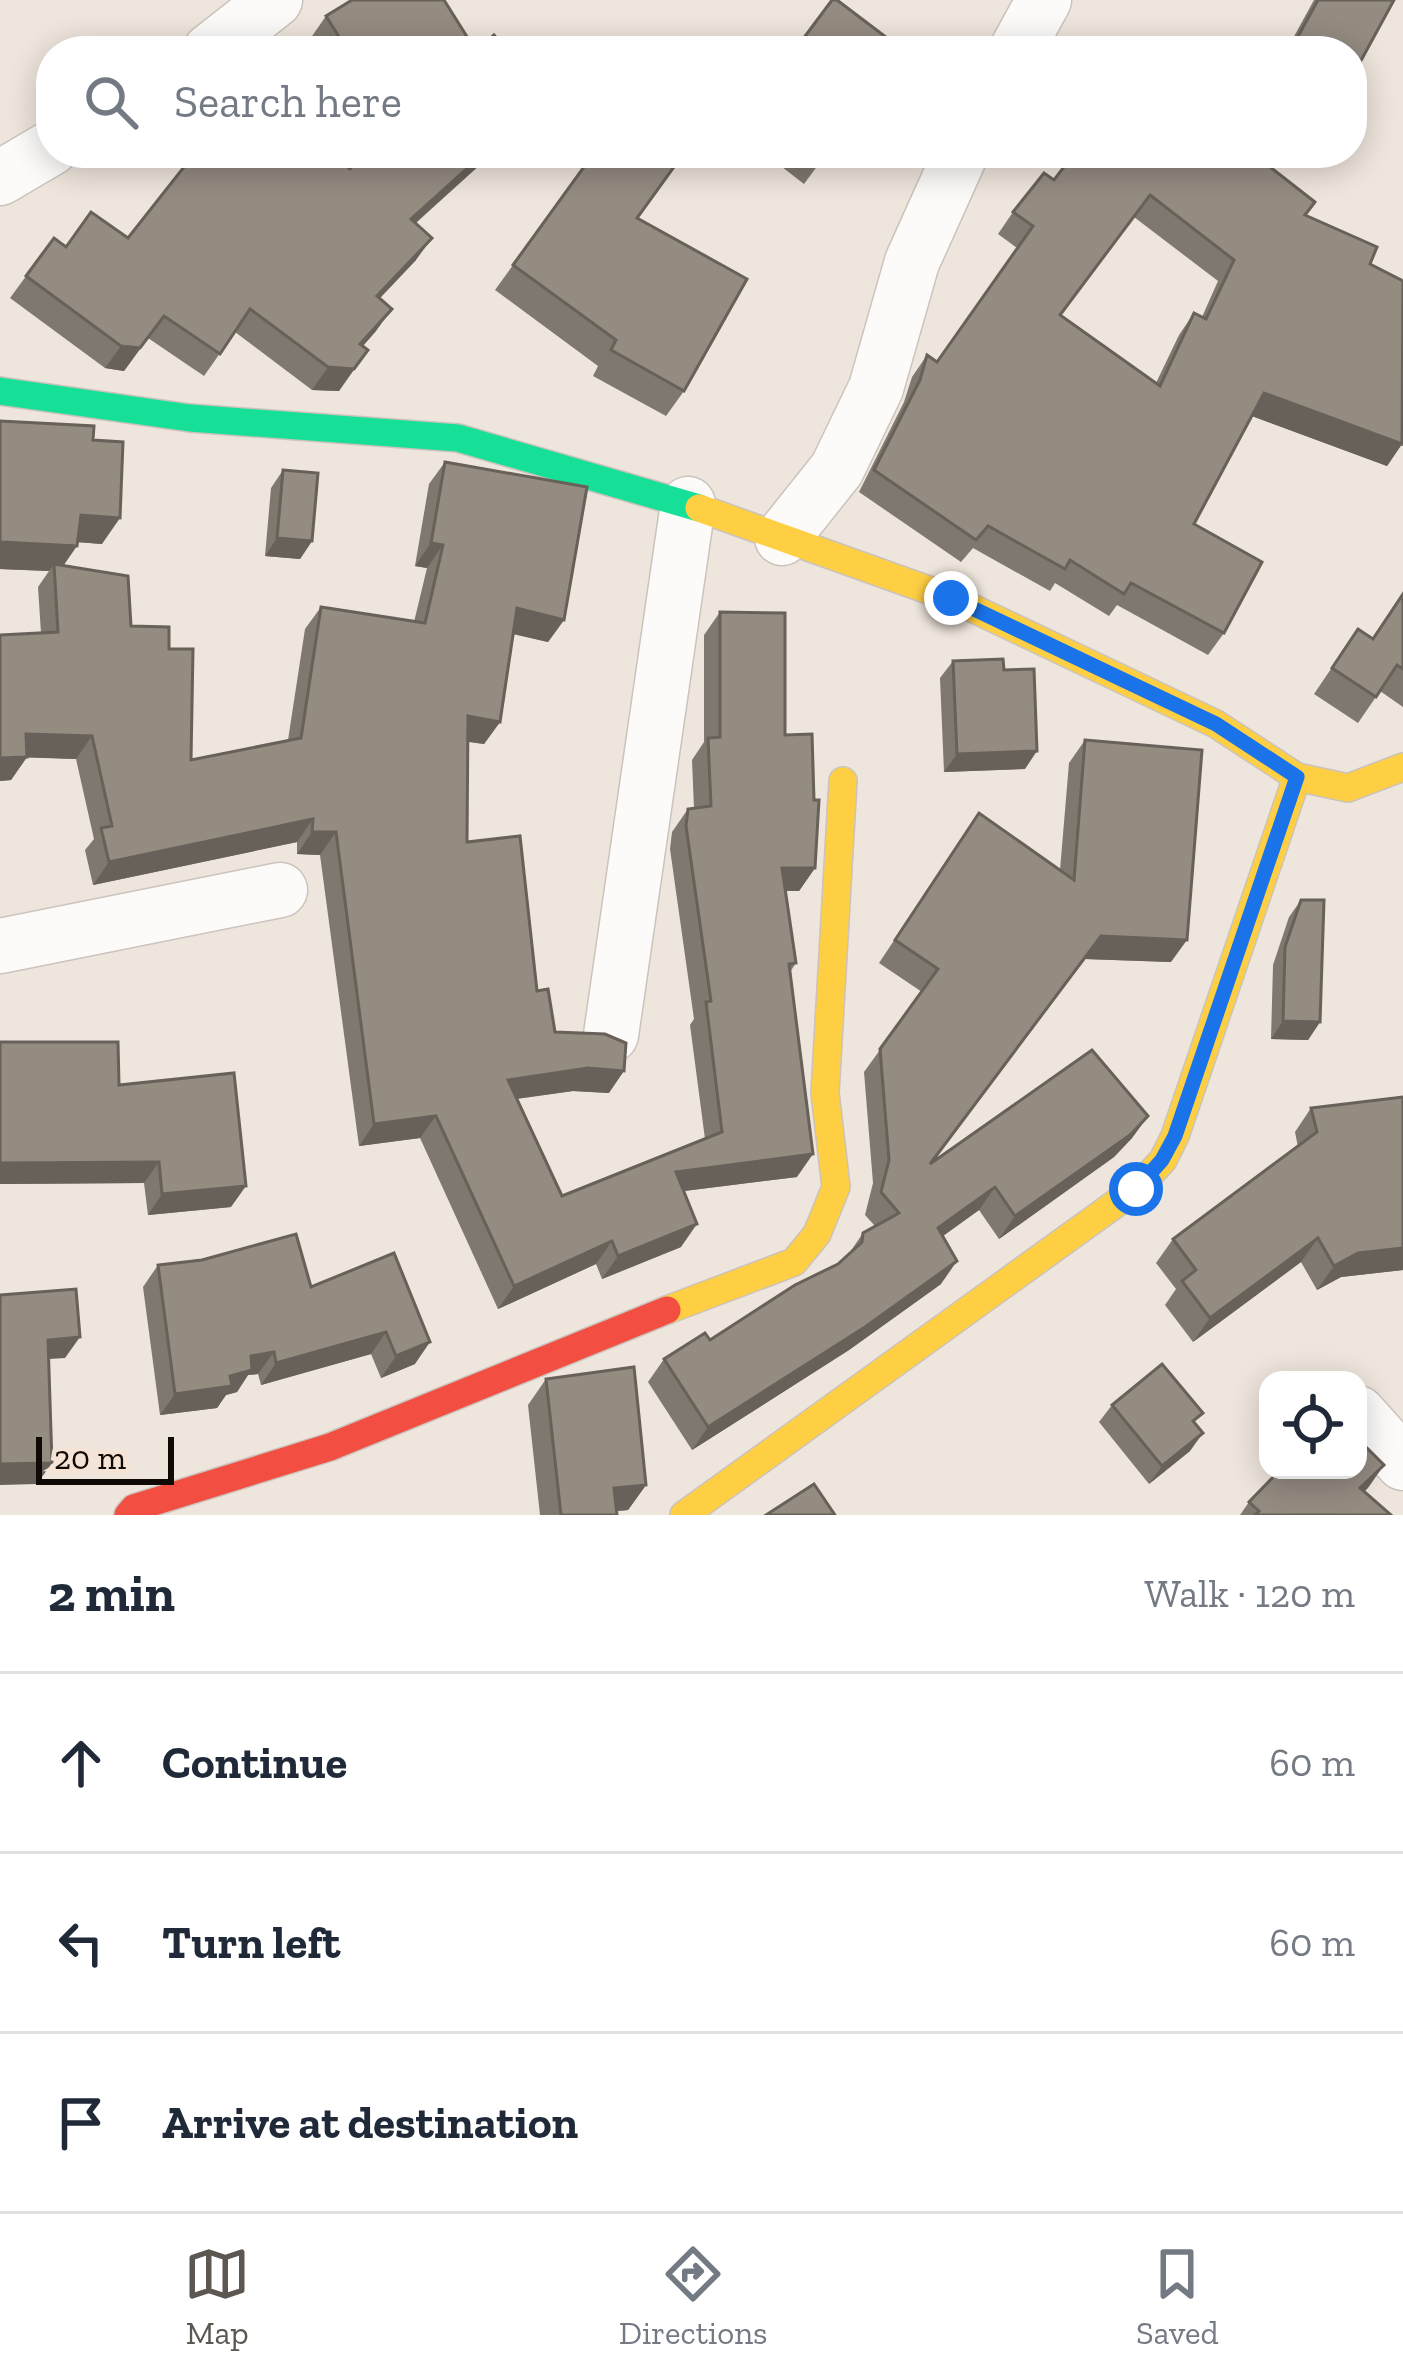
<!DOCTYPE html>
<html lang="en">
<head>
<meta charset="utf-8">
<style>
  body { margin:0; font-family:"Zilla Slab",serif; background:#f2f2f3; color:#1f2937 }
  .controls { position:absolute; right:36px; bottom:36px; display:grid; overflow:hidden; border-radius:24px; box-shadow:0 6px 30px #0003 }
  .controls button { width:108px; height:108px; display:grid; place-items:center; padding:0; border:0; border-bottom:3px solid #e0e1e3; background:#fff; color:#1f2937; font:60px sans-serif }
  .scale { position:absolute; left:36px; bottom:30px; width:138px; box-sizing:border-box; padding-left:12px; border:6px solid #0f0a06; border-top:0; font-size:33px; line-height:42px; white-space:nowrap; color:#0f0a06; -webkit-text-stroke:9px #f5e4d5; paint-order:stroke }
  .stop { position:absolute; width:36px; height:36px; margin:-27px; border:9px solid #1a73e8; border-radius:50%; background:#fff }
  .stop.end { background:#1a73e8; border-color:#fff; box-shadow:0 3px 12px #0008 }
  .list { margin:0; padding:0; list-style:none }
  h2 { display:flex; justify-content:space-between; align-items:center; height:156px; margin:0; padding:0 48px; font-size:51px }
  h2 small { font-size:39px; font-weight:400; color:#747a83 }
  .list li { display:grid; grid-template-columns:78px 1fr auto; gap:36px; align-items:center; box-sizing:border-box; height:180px; padding:0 48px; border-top:3px solid #e0e1e3 }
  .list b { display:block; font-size:45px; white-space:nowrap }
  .list em { font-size:39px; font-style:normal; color:#747a83 }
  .icon { flex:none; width:66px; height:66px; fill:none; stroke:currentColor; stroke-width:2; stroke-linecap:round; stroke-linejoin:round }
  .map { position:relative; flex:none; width:1403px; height:1515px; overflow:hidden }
  .search { position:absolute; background:#fff; box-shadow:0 6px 30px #0003; left:36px; right:36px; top:36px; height:132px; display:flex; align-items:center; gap:30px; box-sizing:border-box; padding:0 42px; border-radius:48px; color:#747a83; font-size:45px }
  .sheet { height:696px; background:#fff }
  nav { display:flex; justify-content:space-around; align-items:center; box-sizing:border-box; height:168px; border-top:3px solid #e0e1e3; background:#fff; font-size:33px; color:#747a83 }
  nav a { display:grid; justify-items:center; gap:6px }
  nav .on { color:#5d5751 }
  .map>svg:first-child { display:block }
</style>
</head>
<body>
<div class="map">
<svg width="1403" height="1515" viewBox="0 0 1403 1515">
  <rect width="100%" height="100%" fill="#eee5dc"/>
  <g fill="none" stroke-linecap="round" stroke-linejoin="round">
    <g stroke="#cbc3bc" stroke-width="57">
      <g id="street">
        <polyline points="210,51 275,0"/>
        <polyline points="1016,51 1044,0"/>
        <polyline points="0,178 51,148"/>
        <polyline points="782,538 837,469 876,388 912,262 961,153"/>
        <polyline points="0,946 280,890"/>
        <polyline points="611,1035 688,504"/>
        <polyline points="1358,1413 1403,1463"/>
      </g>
    </g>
    <g stroke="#cbc3bc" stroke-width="30">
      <polyline id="fast" points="0,391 190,418 458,438 699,508"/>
    </g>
    <g stroke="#cbc3bc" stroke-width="30">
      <g id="slow">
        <polyline points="699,508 951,598 1216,724 1297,777 1348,788 1403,767"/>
        <polyline points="667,1310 794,1262 817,1234 836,1187 825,1093 843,781"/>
        <polyline points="684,1515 1136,1189 1163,1160 1175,1136 1297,777"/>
      </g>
    </g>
    <g stroke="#cbc3bc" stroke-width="30">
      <polyline id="jam" points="128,1515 134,1508 330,1447 667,1310"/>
    </g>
    <use href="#street" stroke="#fcfbfa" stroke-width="54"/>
    <use href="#fast" stroke="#16e098" stroke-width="27"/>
    <use href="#slow" stroke="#ffcf43" stroke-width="27"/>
    <use href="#jam" stroke="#f24e42" stroke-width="27"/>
  </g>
  <g fill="#7f786f" fill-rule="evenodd">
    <polygon points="1314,0 1394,0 1352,51 1286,51"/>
    <polygon points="326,16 476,51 318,51 310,39"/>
    <polygon points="364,153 493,153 416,223 416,260 380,298 376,331 363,346 339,391 312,390 235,332 204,376 148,338 124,371 105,368 10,298 54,238 66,247 128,238 350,169"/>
    <polygon points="594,153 638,218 684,391 666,416 593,376 598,366 495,290"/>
    <polygon points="764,153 827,153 804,184"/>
    <path d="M 1085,165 L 1315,202 L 1306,215 L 1370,264 L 1402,444 L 1387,466 L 1252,416 L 1194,524 L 1224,633 L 1208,655 L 1117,605 L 1109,616 L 1055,583 L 1050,591 L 973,548 L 961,562 L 859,492 L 904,402 L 912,377 L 927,355 L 937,362 L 1017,248 L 998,234 L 1013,212 L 1054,180 ZM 1134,217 L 1218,281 L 1202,317 L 1194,313 L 1179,335 L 1156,383 L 1060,316 Z"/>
    <polygon points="0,421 93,440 102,544 77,542 63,566 131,626 169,649 191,760 288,740 305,629 321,607 414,622 427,568 415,566 429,484 445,462 564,620 548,642 513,634 500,722 484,744 468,742 467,842 555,1032 609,1093 573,1091 517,1099 562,1196 705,1139 690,1025 694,1019 670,849 672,832 688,809 694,808 692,760 704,742 704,635 720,612 785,735 815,868 799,891 785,891 796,963 790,972 797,1177 684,1191 681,1247 602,1279 596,1264 498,1309 420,1138 359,1146 320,855 297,854 297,842 93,885 85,850 94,839 76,759 27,757 11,780 0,781 0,635 41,633 38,587 49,571 0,569"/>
    <polygon points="283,470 312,541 300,559 265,556 271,488"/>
    <polygon points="1403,593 1403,707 1380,691 1358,723 1314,694 1358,629 1372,638"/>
    <polygon points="953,661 1004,670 1025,769 944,772 940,678"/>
    <polygon points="1085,740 1171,962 1085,959 933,1162 1148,1116 1132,1138 1114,1157 999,1239 979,1210 943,1236 941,1284 849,1350 692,1450 648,1382 664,1359 710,1340 838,1264 848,1255 863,1233 875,1226 865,1215 873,1183 864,1072 922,992 879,963 979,813 1060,870 1069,763"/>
    <polygon points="1301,900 1320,1022 1308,1040 1271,1039 1273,965 1289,917"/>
    <polygon points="0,1042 119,1085 231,1207 148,1215 144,1183 0,1184"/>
    <polygon points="1403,1097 1403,1270 1341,1277 1317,1290 1301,1262 1193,1342 1165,1305 1176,1289 1156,1263 1173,1239 1298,1147 1295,1132 1311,1108"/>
    <polygon points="394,1253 415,1364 381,1378 371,1354 261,1385 258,1374 248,1375 237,1392 226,1395 217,1408 160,1415 143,1287 158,1265 311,1287"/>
    <polygon points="546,1379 646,1485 628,1510 617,1511 617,1515 540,1515 528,1405"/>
    <polygon points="1112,1405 1195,1424 1190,1451 1149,1484 1099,1422"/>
    <polygon points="1384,1465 1364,1492 1391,1515 1240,1515 1249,1502"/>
  </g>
  <g fill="#68615a">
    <polygon points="484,153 493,153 395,241 411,219"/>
    <polygon points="432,238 416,260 361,318 377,296"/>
    <polygon points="392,309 376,331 344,367 360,344"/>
    <polygon points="164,316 124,371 105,368 121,346"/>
    <polygon points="368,350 339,391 312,390 328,367"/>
    <polygon points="1264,393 1402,444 1387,466 1249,415"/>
    <polygon points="81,515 120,518 102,544 63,541"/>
    <polygon points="277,538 312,541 300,559 265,556"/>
    <polygon points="0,542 77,546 59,572 54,564 49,571 0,569"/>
    <polygon points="431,543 443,545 427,568 415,566"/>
    <polygon points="517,608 564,620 548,642 501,631"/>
    <polygon points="468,716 500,722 484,744 452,739"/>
    <polygon points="26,734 92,736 76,759 10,757"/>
    <polygon points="1037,751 1025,769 944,772 957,754"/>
    <polygon points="27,757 11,780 0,781 0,758"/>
    <polygon points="313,819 297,842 93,885 109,862"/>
    <polygon points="312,832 336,832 320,855 297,854"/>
    <polygon points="782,868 815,868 799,891 766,890"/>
    <polygon points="1101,936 1187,940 1171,962 1085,959 914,1186"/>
    <polygon points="1283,1021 1320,1022 1308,1040 1271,1039"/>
    <polygon points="588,1068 624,1071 609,1093 573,1091 492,1102 508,1080"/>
    <polygon points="436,1116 420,1138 359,1146 374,1124"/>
    <polygon points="1148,1116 1132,1138 1114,1157 999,1239 1015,1216"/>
    <polygon points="813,1154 797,1177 660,1194 676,1172"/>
    <polygon points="159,1162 144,1183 0,1184 0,1163"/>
    <polygon points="246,1186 231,1207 148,1215 162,1194"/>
    <polygon points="995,1187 979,1210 922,1251 938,1228"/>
    <polygon points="697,1224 681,1247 602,1279 618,1256"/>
    <polygon points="1318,1238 1301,1262 1193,1342 1210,1318"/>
    <polygon points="612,1241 596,1264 498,1309 514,1286"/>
    <polygon points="1403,1248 1403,1270 1341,1277 1317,1290 1334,1266 1358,1253"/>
    <polygon points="957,1261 941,1284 849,1350 692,1450 708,1427"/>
    <polygon points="386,1332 371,1354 261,1385 276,1363"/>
    <polygon points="80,1337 65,1358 33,1360 48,1340"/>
    <polygon points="430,1342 415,1364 381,1378 396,1356"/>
    <polygon points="274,1352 258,1374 248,1375 237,1392 226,1395 217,1408 160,1415 175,1394 230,1376 251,1356"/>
    <polygon points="1203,1433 1190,1451 1149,1484 1162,1466"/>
    <polygon points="52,1463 37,1484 0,1485 0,1464"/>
    <polygon points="1384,1465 1368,1488 1345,1510 1360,1488"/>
    <polygon points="646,1485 628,1510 596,1513 614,1488"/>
  </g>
  <g fill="#948b81" stroke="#68615a" stroke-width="3" fill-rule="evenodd">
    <polygon points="352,0 444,0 476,51 348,51 326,16"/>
    <polygon points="832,0 837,0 903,50 794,51"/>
    <polygon points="1318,0 1394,0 1352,77 1352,51 1290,51"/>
    <polygon points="494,35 508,51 477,51"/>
    <polygon points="195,153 330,153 350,169 364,153 484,153 411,219 432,238 377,296 392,309 360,344 368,350 354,369 328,367 250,309 220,354 164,316 140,348 121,346 26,276 54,238 66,247 91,212 128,238"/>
    <polygon points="594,153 684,153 637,218 747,279 684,391 611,350 616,340 513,265"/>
    <path d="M 1094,153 L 1252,153 L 1315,202 L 1305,215 L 1377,247 L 1370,264 L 1403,281 L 1402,444 L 1264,393 L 1194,524 L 1262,562 L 1224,633 L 1131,583 L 1124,594 L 1070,560 L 1065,569 L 988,526 L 976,540 L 874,470 L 920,380 L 927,355 L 937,362 L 1033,226 L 1013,212 L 1044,173 L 1054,180 L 1073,155 L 1085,165 ZM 1150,195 L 1234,260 L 1206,319 L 1194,313 L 1160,386 L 1060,315 Z"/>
    <polygon points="0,421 94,426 93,440 123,442 120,518 81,515 77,546 0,542"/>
    <polygon points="445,462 587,487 564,620 517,608 500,722 468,716 467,842 520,836 537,991 548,989 555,1032 605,1034 626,1043 624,1071 588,1068 508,1080 562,1196 722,1132 706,1002 711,1001 686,826 688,809 711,806 708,738 720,737 720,612 785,613 785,735 812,734 814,800 819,800 815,868 782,868 796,963 789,964 813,1154 676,1172 697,1224 618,1256 612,1241 514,1286 436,1116 374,1124 336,832 312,832 313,819 109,862 101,828 112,826 92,736 26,734 27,757 0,758 0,635 58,632 54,564 128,576 131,626 169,627 169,649 193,649 191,760 301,738 321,607 425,623 443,545 431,543"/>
    <polygon points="283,470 318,473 312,541 277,538"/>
    <polygon points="1403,594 1403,669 1397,665 1376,697 1332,668 1358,629 1373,639"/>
    <polygon points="1003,659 1004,670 1034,669 1037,751 957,754 953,661"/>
    <polygon points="1085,740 1202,750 1187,940 1101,936 930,1164 1092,1050 1148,1116 1130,1135 1015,1216 995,1187 938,1228 957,1261 865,1327 708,1427 664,1359 705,1333 710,1340 795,1285 838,1264 862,1242 863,1233 899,1213 881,1192 889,1160 880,1049 938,969 895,940 979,813 1074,880"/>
    <polygon points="1301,900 1324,900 1320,1022 1283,1021 1285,947"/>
    <polygon points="0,1042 118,1042 119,1085 234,1073 246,1186 162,1194 159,1162 0,1163"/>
    <polygon points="1403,1097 1403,1248 1358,1253 1334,1266 1318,1238 1210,1318 1182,1281 1196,1270 1173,1239 1317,1132 1311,1108"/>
    <polygon points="296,1234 311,1287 394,1253 430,1342 396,1356 386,1332 276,1363 274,1352 251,1356 252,1370 230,1376 232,1386 175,1394 158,1265 202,1260"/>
    <polygon points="76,1289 80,1337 48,1340 52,1463 0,1464 0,1295"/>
    <polygon points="1162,1364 1203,1413 1193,1421 1203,1433 1162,1466 1112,1405"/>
    <polygon points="634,1367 646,1485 614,1488 617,1515 561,1515 546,1379"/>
    <polygon points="1358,1439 1384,1465 1360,1488 1391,1515 1255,1515 1259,1511 1249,1502 1280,1470 1358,1470"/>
    <polygon points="814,1484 835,1515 766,1515"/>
  </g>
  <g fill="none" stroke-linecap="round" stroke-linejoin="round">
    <polyline stroke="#1a73e8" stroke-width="15" points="951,598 1216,724 1297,777 1175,1136 1162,1160 1136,1189"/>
  </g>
</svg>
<div class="controls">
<button><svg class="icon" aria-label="locate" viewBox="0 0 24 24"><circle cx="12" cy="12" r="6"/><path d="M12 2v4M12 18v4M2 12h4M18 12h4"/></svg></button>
</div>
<div class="scale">20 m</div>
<div class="stop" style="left:1136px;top:1189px"></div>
<div class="stop end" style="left:951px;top:598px"></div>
<div class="search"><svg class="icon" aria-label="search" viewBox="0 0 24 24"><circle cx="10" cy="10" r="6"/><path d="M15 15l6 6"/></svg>Search here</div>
</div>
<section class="sheet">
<h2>2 min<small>Walk · 120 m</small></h2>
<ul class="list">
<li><svg class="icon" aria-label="ahead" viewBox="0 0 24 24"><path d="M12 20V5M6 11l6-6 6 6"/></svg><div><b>Continue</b></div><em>60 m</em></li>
<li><svg class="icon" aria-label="left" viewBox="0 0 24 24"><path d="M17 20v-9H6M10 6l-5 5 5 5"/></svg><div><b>Turn left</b></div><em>60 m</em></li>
<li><svg class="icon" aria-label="arrive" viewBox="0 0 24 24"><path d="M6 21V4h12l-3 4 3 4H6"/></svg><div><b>Arrive at destination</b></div></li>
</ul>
</section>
<nav>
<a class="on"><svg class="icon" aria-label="map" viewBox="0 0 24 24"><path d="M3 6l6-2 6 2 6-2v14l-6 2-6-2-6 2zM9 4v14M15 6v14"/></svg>Map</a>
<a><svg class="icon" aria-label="directions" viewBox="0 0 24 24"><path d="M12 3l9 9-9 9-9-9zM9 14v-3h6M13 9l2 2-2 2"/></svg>Directions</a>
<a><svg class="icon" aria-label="saved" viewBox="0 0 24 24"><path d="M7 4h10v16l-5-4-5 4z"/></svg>Saved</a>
</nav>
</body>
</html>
